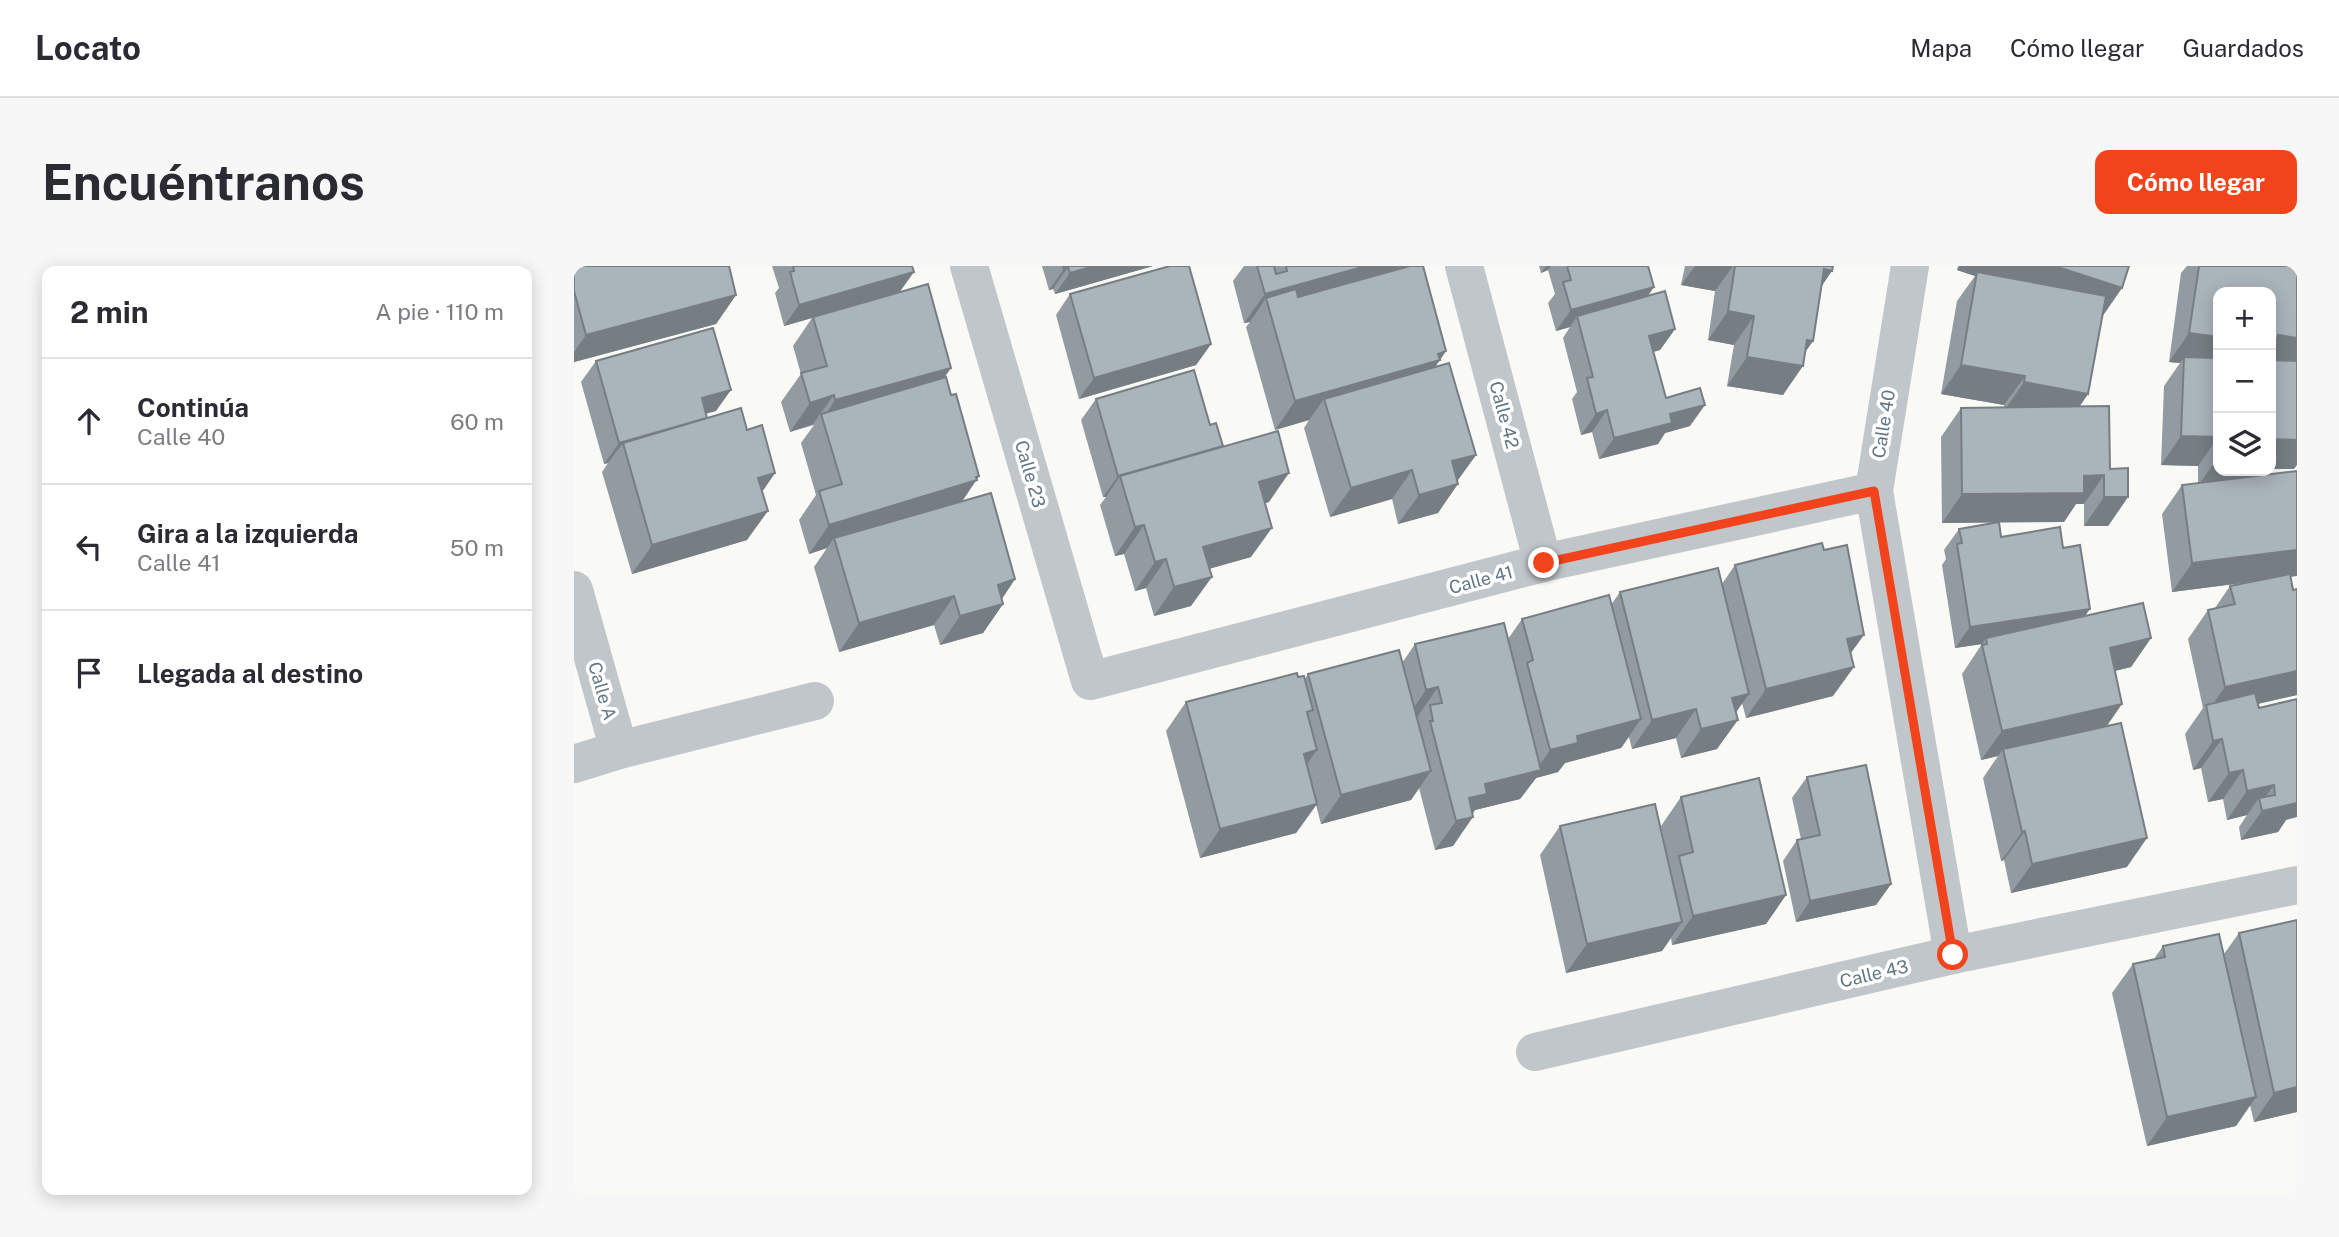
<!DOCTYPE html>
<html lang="es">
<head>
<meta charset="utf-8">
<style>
  body { margin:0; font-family:"Public Sans",sans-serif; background:#f7f7f7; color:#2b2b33 }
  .controls { position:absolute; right:21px; top:21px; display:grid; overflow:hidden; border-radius:14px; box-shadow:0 4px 18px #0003 }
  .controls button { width:63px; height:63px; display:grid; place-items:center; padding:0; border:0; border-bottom:2px solid #e1e1e2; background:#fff; color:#2b2b33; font:35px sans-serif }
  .stop { position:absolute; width:21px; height:21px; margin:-16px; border:5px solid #f2441c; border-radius:50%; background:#fff }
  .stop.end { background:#f2441c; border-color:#fff; box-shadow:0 2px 7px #0008 }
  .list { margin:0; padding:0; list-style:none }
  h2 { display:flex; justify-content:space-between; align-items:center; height:91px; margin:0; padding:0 28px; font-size:30px }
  h2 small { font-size:23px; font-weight:400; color:#7c7c81 }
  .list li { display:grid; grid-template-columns:46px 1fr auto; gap:21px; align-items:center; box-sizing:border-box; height:126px; padding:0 28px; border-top:2px solid #e1e1e2 }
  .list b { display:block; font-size:26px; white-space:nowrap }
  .list p { margin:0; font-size:23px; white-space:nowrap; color:#7c7c81 }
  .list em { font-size:23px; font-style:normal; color:#7c7c81 }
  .icon { flex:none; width:38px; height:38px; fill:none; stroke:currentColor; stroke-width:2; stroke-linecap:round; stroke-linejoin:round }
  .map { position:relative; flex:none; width:1723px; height:929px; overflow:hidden; border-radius:14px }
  header { display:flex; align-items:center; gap:42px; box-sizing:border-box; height:98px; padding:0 35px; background:#fff; border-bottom:2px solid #e1e1e2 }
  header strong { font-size:33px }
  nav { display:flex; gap:38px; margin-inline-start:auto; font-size:24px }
  .intro { display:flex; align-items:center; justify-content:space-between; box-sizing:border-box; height:168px; padding:0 42px }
  h1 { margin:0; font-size:49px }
  .button { padding:18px 32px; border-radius:14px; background:#f2441c; color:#fff; font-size:24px; font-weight:700 }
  main { display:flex; gap:42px; padding:0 42px }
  aside { flex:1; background:#fff; border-radius:14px; box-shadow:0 4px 18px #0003 }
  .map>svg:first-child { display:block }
</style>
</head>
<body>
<header>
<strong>Locato</strong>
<nav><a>Mapa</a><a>Cómo llegar</a><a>Guardados</a></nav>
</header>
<div class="intro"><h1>Encuéntranos</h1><a class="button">Cómo llegar</a></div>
<main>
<aside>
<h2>2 min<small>A pie · 110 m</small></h2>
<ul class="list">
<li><svg class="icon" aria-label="ahead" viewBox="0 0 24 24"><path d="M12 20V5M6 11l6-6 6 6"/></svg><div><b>Continúa</b><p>Calle 40</p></div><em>60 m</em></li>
<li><svg class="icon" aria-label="left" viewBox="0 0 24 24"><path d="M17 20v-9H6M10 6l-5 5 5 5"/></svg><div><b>Gira a la izquierda</b><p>Calle 41</p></div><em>50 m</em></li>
<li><svg class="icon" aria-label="arrive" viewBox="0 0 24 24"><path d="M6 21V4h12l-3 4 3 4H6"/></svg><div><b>Llegada al destino</b></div></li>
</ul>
</aside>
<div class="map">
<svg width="1723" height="929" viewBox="0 0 1723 929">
  <rect width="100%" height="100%" fill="#f9f9f6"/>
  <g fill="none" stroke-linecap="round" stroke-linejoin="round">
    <g stroke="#c1c6ca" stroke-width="38">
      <polyline points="395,0 516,415 969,297 1300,225"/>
      <polyline points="890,0 969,297"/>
      <polyline points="1336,0 1300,225 1379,689"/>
      <polyline points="0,324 45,484"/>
      <polyline points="0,498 45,484 241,435"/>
      <polyline points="961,786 1379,689 1723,619"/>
    </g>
  </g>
  <g fill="#929ba1">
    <polygon points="0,0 162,29 142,58 0,96"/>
    <polygon points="198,0 338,0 325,26 371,111 405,210 388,235 441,313 428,333 429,338 409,367 366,379 360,359 265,386 240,301 253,282 235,288 225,254 242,229 227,177 240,159 216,166 207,136 227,108 219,80 238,52 210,60 201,27 205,22"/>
    <polygon points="468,0 579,0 481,28 479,23 475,24"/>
    <polygon points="670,0 834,0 833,1 872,85 861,101 902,189 883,215 864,247 824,258 818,233 756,251 730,162 735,154 701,164 672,61 676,56 670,57 659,15"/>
    <polygon points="965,0 1074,0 1080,21 1074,30 1101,63 1086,84 1079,86 1092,132 1116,160 1091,167 1084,178 1025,193 1018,166 1007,169 998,133 1003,126 989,72 996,61 982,65 974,37 981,28 974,4 967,7"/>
    <polygon points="1111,0 1259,0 1248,20 1239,75 1231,86 1209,129 1153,120 1160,79 1134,74 1141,25 1107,19"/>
    <polygon points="1384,0 1555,0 1548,22 1528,50 1514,128 1506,140 1536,203 1554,231 1534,260 1510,260 1510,238 1502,238 1490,256 1425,256 1427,271 1489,282 1516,343 1510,350 1577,372 1557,401 1541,405 1532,460 1553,601 1437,627 1430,594 1427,595 1409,512 1424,490 1407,494 1388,408 1408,378 1381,382 1368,299 1372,293 1370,284 1385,263 1424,256 1368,257 1367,171 1387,142 1430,141 1430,139 1367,128 1383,35 1401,10 1383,4"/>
    <polygon points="1613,0 1723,0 1720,203 1697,26 1675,211 1717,311 1723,429 1684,438 1712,554 1704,566 1667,574 1665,561 1673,549 1653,554 1649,533 1634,536 1627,502 1619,504 1611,468 1629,442 1614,373 1634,344 1641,342 1656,320 1675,316 1598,326 1588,248 1608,219 1624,217 1624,200 1587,199 1590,120 1606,97 1595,96 1607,7"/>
    <polygon points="496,28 637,78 622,99 505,133 482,49"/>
    <polygon points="22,95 142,145 132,147 133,152 173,164 201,207 188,226 173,274 58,308 28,206 34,197 30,198 7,116"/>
    <polygon points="522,133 636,159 649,180 695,236 691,237 677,291 635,303 617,340 580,350 572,322 561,325 550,288 541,290 526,239 532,231 529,231 507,154"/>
    <polygon points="1161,299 1276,388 1259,430 1172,452 1168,437 1162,446 1143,483 1107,492 1102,472 1058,483 1055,471 1047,482 991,497 984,506 962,512 946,533 901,544 879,580 861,584 845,522 837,534 747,558 742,539 722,567 626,592 592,465 612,436 724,411 731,413 734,408 828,397 841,378 934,373 948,353 1037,339 1046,326 1148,318"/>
    <polygon points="1233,511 1317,618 1302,639 1222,656 1209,595 1223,574 1227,573 1218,532"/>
    <polygon points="1107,531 1212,629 1192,658 1098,679 1097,672 1088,685 992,707 966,589 986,560 1096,603 1087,560"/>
    <polygon points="1665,667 1723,846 1680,856 1676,839 1662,860 1573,880 1538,727 1559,698 1580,693 1589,680 1650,688"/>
  </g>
  <g fill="#777e83">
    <polygon points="520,0 579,0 481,28 496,7"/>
    <polygon points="792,0 834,0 824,15 697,50 692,32 676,56 670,57 691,28"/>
    <polygon points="972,0 977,0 974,4 967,7"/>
    <polygon points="1121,0 1159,0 1141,25 1107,19"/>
    <polygon points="1386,0 1481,0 1548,22 1528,51 1403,6 1401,10 1383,4"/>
    <polygon points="494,1 479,23 475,24 490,3"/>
    <polygon points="1250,3 1258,5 1238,34"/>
    <polygon points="340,6 325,27 239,51 238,52 210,60 225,39"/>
    <polygon points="1080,21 1065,42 1003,50 996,61 982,65 997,44"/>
    <polygon points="162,29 142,58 0,96 0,86 12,69"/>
    <polygon points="1154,45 1180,50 1160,79 1134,74"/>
    <polygon points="1101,63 1086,84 1060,91 1075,70"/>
    <polygon points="1615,67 1644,71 1644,102 1610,91 1606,97 1595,96"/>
    <polygon points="1704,69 1723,72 1723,103 1697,100 1697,78"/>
    <polygon points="1233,74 1239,75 1222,99 1229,100 1209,129 1153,120 1173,91"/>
    <polygon points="637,78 622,99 505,133 520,112"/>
    <polygon points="872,85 846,123 750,133 735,154 701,164 721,135"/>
    <polygon points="1387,99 1451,110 1430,139 1367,128"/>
    <polygon points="377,102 357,131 249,152 261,134"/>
    <polygon points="1450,116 1514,128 1494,157 1430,145"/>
    <polygon points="157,124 142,145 113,153 128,132"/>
    <polygon points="260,129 239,158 216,166 236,137"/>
    <polygon points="1131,139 1116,160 1091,167 1084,178 1025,193 1040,172 1096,148"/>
    <polygon points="1033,144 1018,166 1007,169 1022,148"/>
    <polygon points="134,153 49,177 34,197 30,198 45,177"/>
    <polygon points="1607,170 1644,171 1624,200 1587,199"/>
    <polygon points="1697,173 1723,174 1723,199 1720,203 1697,203"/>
    <polygon points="902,189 881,218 878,195"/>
    <polygon points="1644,191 1644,205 1679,205 1667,222 1624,220"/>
    <polygon points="838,204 818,233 756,251 777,222"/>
    <polygon points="201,207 181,236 184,212"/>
    <polygon points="715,207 695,236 665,245 685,216"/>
    <polygon points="1530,209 1510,238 1502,238 1490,256 1368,257 1388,228 1510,210"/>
    <polygon points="405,210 383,243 260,272 253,282 235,288 255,259"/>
    <polygon points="544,210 546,210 532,231 529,231"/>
    <polygon points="884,218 864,247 824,258 845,229"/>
    <polygon points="1530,231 1554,231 1534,260 1510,260"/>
    <polygon points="194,245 173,274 58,308 78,279"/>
    <polygon points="570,259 550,288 541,290 561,261"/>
    <polygon points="698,262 677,291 609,310 629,281"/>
    <polygon points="1723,284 1723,310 1598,326 1618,297"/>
    <polygon points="592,293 572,322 561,325 581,296"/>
    <polygon points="638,311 617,340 580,350 600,321"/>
    <polygon points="441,313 423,340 429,338 409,367 366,379 386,350 424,319"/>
    <polygon points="380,330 360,359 265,386 285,357"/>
    <polygon points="1516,343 1501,364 1412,372 1408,378 1381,382 1396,361"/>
    <polygon points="1290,369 1269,398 1273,373"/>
    <polygon points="1577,372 1557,401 1515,411 1536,382"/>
    <polygon points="1280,401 1259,430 1172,452 1192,423"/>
    <polygon points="1723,405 1723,429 1634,449 1633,446 1651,421"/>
    <polygon points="864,421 844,450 832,453 852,424"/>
    <polygon points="1175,428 1155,456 1164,454 1143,483 1107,492 1127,463 1158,432"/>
    <polygon points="1548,438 1528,467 1429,483 1424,490 1407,494 1428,465"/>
    <polygon points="1122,443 1102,472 1058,483 1078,454"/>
    <polygon points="1067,453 1047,482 991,497 984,506 962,512 946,533 901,544 896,552 899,551 879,580 861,584 882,555 895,532 911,518 961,506 976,484 1003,470"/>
    <polygon points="1648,473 1627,502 1619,504 1639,475"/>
    <polygon points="743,484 722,513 730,488"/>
    <polygon points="1669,504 1649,533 1634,536 1655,507"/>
    <polygon points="857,505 837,534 747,558 767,529"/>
    <polygon points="1700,519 1686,538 1685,532 1673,549 1653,554 1673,525"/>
    <polygon points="1723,527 1723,551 1712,554 1704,566 1667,574 1688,545"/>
    <polygon points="743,538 722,567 626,592 646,563"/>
    <polygon points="1451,565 1430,594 1427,595 1448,566"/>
    <polygon points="1573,572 1553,601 1437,627 1458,598"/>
    <polygon points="1317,618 1302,639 1222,656 1236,635"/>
    <polygon points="1212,629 1192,658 1098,679 1119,650"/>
    <polygon points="1108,656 1088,685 992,707 1013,678"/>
    <polygon points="1723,821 1723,846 1680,856 1700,827"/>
    <polygon points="1682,831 1662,860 1573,880 1593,851"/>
  </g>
  <g fill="#aab4bb" stroke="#777e83" stroke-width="2">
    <polygon points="0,0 155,0 162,29 12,69 0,25"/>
    <polygon points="219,0 338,0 340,6 225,39 216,6 220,5"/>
    <polygon points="489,0 520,0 496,7 494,1 490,3"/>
    <polygon points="596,0 615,0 637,78 520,112 496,28"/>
    <polygon points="683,0 700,0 702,8 713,5 712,0 792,0 691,28"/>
    <polygon points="836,0 849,0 872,85 864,88 866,94 721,135 692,32 722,23 724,31"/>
    <polygon points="993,0 1074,0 1080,21 997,44 989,16 997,14"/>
    <polygon points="1161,0 1259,0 1258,5 1250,3 1239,75 1233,74 1229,100 1173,91 1180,50 1154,45"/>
    <polygon points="1481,0 1555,0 1548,22"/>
    <polygon points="1625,0 1723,0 1723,72 1704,69 1702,79 1697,78 1697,26 1644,26 1644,71 1615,67"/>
    <polygon points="1403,6 1532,30 1514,128 1450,116 1451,110 1387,99"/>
    <polygon points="354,18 377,102 261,134 260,129 236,137 227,107 253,100 239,51"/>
    <polygon points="1091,25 1101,63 1075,70 1092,132 1126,122 1131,139 1096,148 1098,157 1040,172 1033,144 1022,148 1013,112 1019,111 1003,50"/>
    <polygon points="139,62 157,124 128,132 133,152 45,177 22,95"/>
    <polygon points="1610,91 1644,92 1644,171 1607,170"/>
    <polygon points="1697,94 1723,95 1723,174 1697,173"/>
    <polygon points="875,97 902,189 878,195 884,218 845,229 838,204 777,222 750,133"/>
    <polygon points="620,104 636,159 642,157 649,180 544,210 522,133"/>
    <polygon points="372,111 377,129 382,128 405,210 402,211 403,214 255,259 245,225 268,218 247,148"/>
    <polygon points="1535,140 1536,203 1554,202 1554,231 1530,231 1530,209 1510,210 1510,227 1388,228 1387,142"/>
    <polygon points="167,142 173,164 188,159 201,207 184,212 194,245 78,279 49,177"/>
    <polygon points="704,165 715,207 685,216 698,262 629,281 638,311 600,321 592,293 581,296 570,259 561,261 546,210"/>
    <polygon points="1723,205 1723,284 1618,297 1608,219"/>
    <polygon points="417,227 441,313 424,319 429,338 386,350 380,330 285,357 260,272"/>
    <polygon points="1425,256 1427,271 1486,261 1489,282 1506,279 1516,343 1396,361 1383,278 1388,277 1385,263"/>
    <polygon points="1248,277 1250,284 1273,279 1290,369 1273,373 1280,401 1192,423 1161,299"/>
    <polygon points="1144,302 1175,428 1158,432 1164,454 1127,463 1122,443 1078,454 1046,326"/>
    <polygon points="1716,308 1719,324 1723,323 1723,405 1651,421 1634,344 1661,338 1656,320"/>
    <polygon points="1035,329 1067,453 1003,470 1004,477 976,484 953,397 959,394 948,353"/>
    <polygon points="1569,337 1577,372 1536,382 1548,438 1428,465 1408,379 1413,378 1412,372"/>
    <polygon points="930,357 967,504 911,518 913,528 895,532 899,551 882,555 856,455 859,455 856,439 868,437 864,421 852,424 841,378"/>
    <polygon points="825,384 857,505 767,529 734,408"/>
    <polygon points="723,407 724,411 730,410 739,444 733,446 743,484 730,488 743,538 646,563 612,436"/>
    <polygon points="1681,427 1685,442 1723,433 1723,537 1688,545 1685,532 1701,529 1700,519 1673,525 1669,504 1655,507 1648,473 1639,475 1632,439"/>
    <polygon points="1547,457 1573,572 1458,598 1451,565 1448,566 1429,483"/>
    <polygon points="1292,499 1317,618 1236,635 1223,574 1246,569 1233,511"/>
    <polygon points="1185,512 1212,629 1119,650 1105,590 1119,586 1107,531"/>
    <polygon points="1081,538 1108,656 1013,678 986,560"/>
    <polygon points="1723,654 1723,821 1700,827 1665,667"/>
    <polygon points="1645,668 1682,831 1593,851 1559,698 1591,691 1589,680"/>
  </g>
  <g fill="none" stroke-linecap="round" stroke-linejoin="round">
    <polyline stroke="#f2441c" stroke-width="9" points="970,297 1300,225 1379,689"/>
  </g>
  <g text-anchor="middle" stroke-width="7" stroke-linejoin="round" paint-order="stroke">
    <g font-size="18" fill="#617684" stroke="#fff">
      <text transform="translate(930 149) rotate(75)" y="6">Calle 42</text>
      <text transform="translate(1310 158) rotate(-81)" y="6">Calle 40</text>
      <text transform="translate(456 208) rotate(74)" y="6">Calle 23</text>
      <text transform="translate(907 314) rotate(-15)" y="6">Calle 41</text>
      <text transform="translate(28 425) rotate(74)" y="6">Calle A</text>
      <text transform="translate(1300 708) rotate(-13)" y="6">Calle 43</text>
    </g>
  </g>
</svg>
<div class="controls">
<button>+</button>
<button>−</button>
<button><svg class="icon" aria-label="layers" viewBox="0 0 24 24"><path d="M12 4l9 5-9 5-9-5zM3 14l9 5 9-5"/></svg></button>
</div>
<div class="stop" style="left:1379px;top:689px"></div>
<div class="stop end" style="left:970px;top:297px"></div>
</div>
</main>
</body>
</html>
